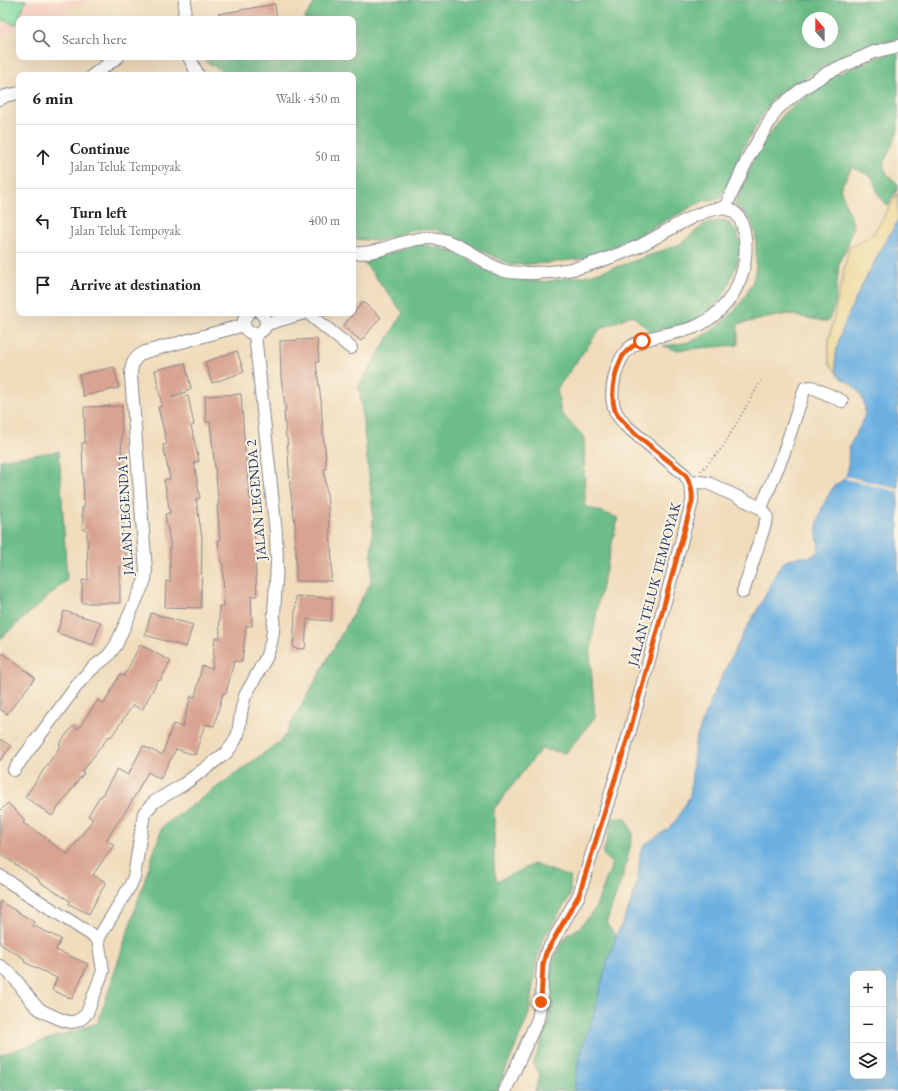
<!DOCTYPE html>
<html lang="en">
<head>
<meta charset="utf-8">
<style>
  body { margin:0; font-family:"EB Garamond",serif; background:#f6f6f6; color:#222 }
  .controls { position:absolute; right:12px; bottom:12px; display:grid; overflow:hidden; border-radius:8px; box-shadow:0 4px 16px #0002 }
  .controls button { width:36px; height:36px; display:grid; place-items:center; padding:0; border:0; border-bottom:1px solid #e0e0e0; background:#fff; color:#222; font:20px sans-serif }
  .compass { position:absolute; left:802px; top:12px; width:36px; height:36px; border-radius:50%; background:#fff; box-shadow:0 4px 16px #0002; rotate:339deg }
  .stop { position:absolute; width:12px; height:12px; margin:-9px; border:3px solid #ea580c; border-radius:50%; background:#fff }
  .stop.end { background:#ea580c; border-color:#fff; box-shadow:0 1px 4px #0008 }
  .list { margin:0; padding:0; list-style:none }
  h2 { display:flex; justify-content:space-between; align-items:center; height:52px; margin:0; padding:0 16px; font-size:17px }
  h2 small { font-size:13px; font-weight:400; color:#767676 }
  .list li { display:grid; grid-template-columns:26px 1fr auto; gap:12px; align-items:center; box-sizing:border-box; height:64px; padding:0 16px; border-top:1px solid #e0e0e0 }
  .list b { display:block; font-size:15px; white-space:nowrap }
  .list p { margin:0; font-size:13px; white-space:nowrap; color:#767676 }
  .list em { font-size:13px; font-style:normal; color:#767676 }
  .icon { flex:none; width:22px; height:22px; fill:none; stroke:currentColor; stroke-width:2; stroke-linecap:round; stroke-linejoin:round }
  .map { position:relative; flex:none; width:898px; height:1091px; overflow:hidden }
  .search { position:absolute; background:#fff; box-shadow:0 4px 16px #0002; left:16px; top:16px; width:340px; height:44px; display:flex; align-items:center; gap:10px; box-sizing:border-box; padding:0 14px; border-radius:8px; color:#767676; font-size:15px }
  .panel { position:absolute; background:#fff; box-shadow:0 4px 16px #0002; left:16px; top:72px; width:340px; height:244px; border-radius:8px }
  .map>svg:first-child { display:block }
</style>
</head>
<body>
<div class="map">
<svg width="898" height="1091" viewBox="0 0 898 1091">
  <rect width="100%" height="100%" fill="#fcf5e5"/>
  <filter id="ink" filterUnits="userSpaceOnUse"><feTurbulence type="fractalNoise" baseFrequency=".025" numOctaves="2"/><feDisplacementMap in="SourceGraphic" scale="8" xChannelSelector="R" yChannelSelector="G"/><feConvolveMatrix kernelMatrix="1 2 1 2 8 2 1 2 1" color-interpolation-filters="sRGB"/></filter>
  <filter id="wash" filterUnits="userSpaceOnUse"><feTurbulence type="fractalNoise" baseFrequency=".012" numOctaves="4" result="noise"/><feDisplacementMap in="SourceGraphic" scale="16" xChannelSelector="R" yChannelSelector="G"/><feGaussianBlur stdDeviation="0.9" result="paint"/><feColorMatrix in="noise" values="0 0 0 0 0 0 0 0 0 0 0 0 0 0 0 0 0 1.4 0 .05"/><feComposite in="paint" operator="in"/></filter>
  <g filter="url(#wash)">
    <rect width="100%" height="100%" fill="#f0dcbb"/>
    <polygon fill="#f6d2c3" points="0,0 90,0 43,19 19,19 19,29 0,36"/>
    <polygon fill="#86dea2" stroke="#508680" points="0,0 26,0 16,25 0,19"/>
    <g fill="#6cbd88" stroke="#447673" fill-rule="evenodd">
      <path d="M 320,0 L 898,0 L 898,39 L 877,45 L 826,65 L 772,99 L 742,150 L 721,199 L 705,200 L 635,237 L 588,258 L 548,263 L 511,265 L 458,239 L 437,230 L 414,229 L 378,241 L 353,239 L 353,75 L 229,75 L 205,61 L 225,57 L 353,57 L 353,19 L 304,19 L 316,1 ZM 808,18 L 832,18 L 832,42 L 808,42 Z"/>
      <path d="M 898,52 L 898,131 L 883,165 L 887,174 L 898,184 L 898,188 L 888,206 L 878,194 L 872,177 L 852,167 L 840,189 L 853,224 L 848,245 L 839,262 L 835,304 L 828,322 L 787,314 L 738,324 L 738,345 L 676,350 L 663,346 C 671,345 680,344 688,342 C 715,334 745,306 754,278 C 756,270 756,260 756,251 C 756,226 754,220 734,205 L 757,152 L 785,112 L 833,76 L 878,57 Z"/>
      <polygon points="726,220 737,231 741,248 736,266 726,290 718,303 706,313 689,322 651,332 632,315 600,329 557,389 561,413 584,437 585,506 618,518 598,603 590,655 595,717 566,753 541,749 494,809 494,869 497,881 534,864 570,877 570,896 543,939 536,963 529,1014 497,1091 0,1091 0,1055 98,1023 162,827 282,740 371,582 373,511 359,386 403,313 364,262 419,244 441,248 460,254 481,267 500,275 518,280 543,282 589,275 626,264 680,244 705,224"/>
      <polygon points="59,451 67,580 0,639 0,460"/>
      <polygon points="613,818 626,818 633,834 623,876 606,923 616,936 605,970 593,1017 583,1044 578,1066 574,1091 535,1091 540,1075 533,1064 548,1025 551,1004 550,971 556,954 568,934 579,928 595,909 612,864 603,854"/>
    </g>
    <path fill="#eeda9e" stroke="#84847e" d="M 898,193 C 898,201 898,213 898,221 C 895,230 886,242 881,250 C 866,277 829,344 837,373 L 829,363 L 829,339 L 847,256 L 849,248 L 873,234 Z"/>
    <path fill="#6cb0e1" stroke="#4470a0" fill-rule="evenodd" d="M 898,220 L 898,1091 L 574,1091 L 578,1066 L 583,1044 L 593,1017 L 605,970 L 616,936 L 630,906 L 638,879 L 640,854 L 644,845 L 668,829 L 677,819 L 690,796 L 695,742 L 701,726 L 716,688 L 743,634 L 762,602 L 776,573 L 783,563 L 790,559 L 797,557 L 811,557 L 819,551 C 819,543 816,535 817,527 C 818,516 826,497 833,488 C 836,482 844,482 846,476 C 851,467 846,456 850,446 C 854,435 863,425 865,413 C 866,402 860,391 851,384 C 845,380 838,379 836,370 C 828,337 881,251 898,220 ZM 853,974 L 883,974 L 883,1076 L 853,1076 Z"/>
    <polygon fill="#f0dcbb" points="846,476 898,489 898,492 845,479"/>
    <g id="blocks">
      <g fill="#d8a390">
        <polygon points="275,4 277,19 219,19 218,14"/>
        <polygon points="363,302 381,317 361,341 343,326"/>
        <polygon points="317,339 319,362 316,362 321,401 324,446 325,446 326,469 324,469 328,505 332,560 331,581 296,581 296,547 295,547 295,524 290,487 287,437 286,437 284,412 286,412 281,378 280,341"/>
        <polygon points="237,351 244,372 212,383 205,362"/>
        <polygon points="185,363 191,389 186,390 186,392 172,397 188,396 194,425 191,426 199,461 194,462 200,498 196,499 202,538 201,608 165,607 166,581 170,582 170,542 165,514 170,513 164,480 170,479 163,445 167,444 158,407 162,406 155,370"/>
        <polygon points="114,367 119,388 83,396 79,375"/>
        <polygon points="241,394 245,451 250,499 252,499 254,523 253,523 257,559 255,559 257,596 251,596 252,626 246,626 242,662 234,661 226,693 223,693 214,726 205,724 195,755 176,749 160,779 148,772 131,803 106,840 114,845 93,875 106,882 89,914 69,904 70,901 38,881 39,880 0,854 0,811 8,803 25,820 23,823 49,840 48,841 68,854 93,819 88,816 100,796 101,797 117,769 128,775 143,746 162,755 173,724 182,727 191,696 195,697 202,666 212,669 215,638 220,638 219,606 224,606 223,563 221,563 218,541 220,541 217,505 219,505 210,422 206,422 205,396"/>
        <polygon points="122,406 121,472 124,472 124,494 122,494 123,543 126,542 126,566 120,566 120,603 82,603 82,580 88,580 87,530 83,530 82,508 84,508 82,443 85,443 84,407"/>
        <polygon points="296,596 332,598 331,621 307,619 305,649 293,648"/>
        <polygon points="64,611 101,622 93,645 57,633"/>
        <polygon points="151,613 193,625 186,647 145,635"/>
        <polygon points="140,645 171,661 160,681 158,680 142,710 133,705 111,737 109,736 82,772 84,773 52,816 25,797 61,745 59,744 73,726 78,729 98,700 104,704 120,674 124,676"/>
        <polygon points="3,653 35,678 7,714 0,709 0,657"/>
        <polygon points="0,739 11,746 0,761"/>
        <polygon points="0,901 34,922 32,925 61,939 56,950 88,964 72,999 52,990 57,978 24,962 25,959 0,944"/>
      </g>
    </g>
  </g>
  <g filter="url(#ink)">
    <use href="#blocks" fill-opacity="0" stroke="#86868c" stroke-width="1"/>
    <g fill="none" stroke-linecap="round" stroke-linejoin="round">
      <g stroke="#86868c" stroke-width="14">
        <g id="minor">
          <polyline points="184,19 185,0"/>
          <polyline points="189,57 198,75"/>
          <polyline points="93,75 118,57"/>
          <polyline points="0,99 5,96 19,93"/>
          <polyline points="725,208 749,156 777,109 802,89 827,73 874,52 898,46"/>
          <path d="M 353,253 C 380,255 402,238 428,238 C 456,238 477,260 501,270 C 518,276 566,272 584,266 C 602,261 620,254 637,247 C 659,238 703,204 726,209 C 740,211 744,226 745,239 C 749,276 730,311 695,327 C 675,335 651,334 632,346 C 616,357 608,393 615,410 C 617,416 622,420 625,425 L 685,475 C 691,484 693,491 692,502 L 629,734 L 579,895 L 546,953 L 543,964 L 541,1002 L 538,1019 L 505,1091"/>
          <path d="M 249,313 C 245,316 243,319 244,324 C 247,343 278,330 261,313"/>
          <polyline points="308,313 351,348"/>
          <polyline points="267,324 304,313"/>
          <polyline points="691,483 699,482 708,483 761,508 765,513 767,518 743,592"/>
          <polyline points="761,508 783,455 805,388 812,387 842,401"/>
          <path d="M 14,770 L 81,680 L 95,666 L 108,656 L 116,645 L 145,580 L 146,571 L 131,376 C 131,364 134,357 145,352 L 244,325"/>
          <polyline points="0,876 98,939"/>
          <polyline points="98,939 130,886 134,877 144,813 154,802 184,784 226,753 233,744 238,734 242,707 245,696 266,658 271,643 273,631 277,564 276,533 255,334"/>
          <path d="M 0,966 C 16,975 23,992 35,1005 C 40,1010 45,1013 51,1015 C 65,1022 76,1027 87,1013 L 103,971 L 98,939"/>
        </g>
      </g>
      <polyline stroke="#86868c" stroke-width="2" stroke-dasharray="1 3" stroke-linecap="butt" points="701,471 722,448 761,381"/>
      <use href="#minor" stroke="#fff" stroke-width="12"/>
    </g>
  </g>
  <g fill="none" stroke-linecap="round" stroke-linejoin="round" filter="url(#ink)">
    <path stroke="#ea580c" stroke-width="5" d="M 541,1002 L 543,964 L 546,953 L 579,895 L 629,734 L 692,502 C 693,491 691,484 685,474 C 670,461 621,426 615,410 C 611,398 613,384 616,373 C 621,355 626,349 642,341"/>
  </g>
  <g text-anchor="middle" stroke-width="4" stroke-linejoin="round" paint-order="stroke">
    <g font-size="14" fill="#1b2f5e" stroke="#fcf5e5">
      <text transform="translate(256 500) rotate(-95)" y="5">JALAN LEGENDA 2</text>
      <text transform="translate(125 515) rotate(-93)" y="5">JALAN LEGENDA 1</text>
      <text transform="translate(654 584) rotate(-75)" y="5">JALAN TELUK TEMPOYAK</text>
    </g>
  </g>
</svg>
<div class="controls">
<button>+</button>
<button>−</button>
<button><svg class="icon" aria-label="layers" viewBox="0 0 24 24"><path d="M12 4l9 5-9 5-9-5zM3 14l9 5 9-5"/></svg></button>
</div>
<svg class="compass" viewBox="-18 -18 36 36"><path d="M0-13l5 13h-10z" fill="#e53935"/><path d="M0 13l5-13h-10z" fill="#767676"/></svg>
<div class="stop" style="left:642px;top:341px"></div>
<div class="stop end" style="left:541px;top:1002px"></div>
<div class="search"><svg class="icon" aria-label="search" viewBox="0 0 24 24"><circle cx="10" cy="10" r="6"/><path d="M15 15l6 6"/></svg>Search here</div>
<section class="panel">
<h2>6 min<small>Walk · 450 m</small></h2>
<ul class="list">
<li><svg class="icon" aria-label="ahead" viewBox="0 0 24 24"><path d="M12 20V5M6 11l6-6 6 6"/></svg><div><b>Continue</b><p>Jalan Teluk Tempoyak</p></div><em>50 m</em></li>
<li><svg class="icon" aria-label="left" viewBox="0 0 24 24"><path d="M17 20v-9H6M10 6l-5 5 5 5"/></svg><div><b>Turn left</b><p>Jalan Teluk Tempoyak</p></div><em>400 m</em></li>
<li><svg class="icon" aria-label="arrive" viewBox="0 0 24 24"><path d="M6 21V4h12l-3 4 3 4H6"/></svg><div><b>Arrive at destination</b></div></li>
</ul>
</section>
</div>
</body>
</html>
